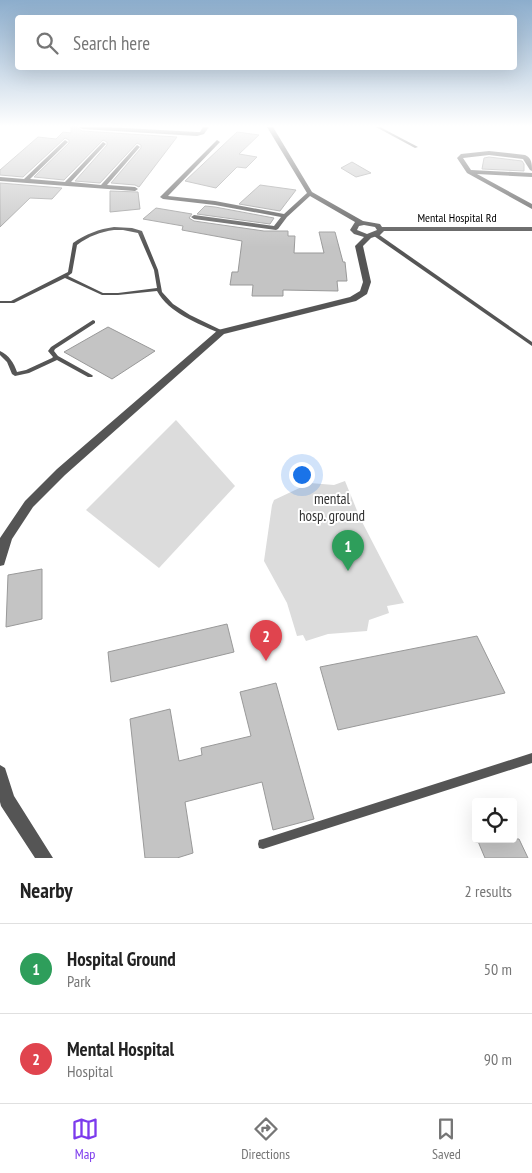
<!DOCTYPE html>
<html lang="en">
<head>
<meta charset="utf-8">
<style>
  body { margin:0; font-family:"PT Sans Narrow",sans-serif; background:#f2f2f2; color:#222 }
  .controls { position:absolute; right:15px; bottom:15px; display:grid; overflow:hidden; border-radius:5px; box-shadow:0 5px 20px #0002 }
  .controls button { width:45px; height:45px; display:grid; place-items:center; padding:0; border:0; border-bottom:1px solid #e0e0e0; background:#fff; color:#222; font:25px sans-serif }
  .you { position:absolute; left:301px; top:474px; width:18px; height:18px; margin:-12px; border:4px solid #fff; border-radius:50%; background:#1a73e8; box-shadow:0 0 0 8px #1a73e833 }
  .badge { display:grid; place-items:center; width:32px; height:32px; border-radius:50%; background:#7c3aed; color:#fff; font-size:16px; font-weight:700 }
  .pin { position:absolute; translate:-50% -41px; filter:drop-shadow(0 1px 2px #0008) }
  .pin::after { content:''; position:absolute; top:26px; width:18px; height:15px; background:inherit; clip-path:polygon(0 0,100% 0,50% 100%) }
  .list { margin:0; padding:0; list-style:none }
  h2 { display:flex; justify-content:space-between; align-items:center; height:65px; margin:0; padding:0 20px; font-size:21px }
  h2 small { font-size:16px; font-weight:400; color:#767676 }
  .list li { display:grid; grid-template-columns:32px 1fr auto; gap:15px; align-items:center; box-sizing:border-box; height:90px; padding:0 20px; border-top:1px solid #e0e0e0 }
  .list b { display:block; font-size:19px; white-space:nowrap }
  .list p { margin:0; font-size:16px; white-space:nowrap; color:#767676 }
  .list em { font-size:16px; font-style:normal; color:#767676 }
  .icon { flex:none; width:28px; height:28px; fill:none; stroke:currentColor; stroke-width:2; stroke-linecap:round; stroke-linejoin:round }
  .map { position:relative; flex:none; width:532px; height:858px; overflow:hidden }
  .search { position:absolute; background:#fff; box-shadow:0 5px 20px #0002; left:15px; right:15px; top:15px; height:55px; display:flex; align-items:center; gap:12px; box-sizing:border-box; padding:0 18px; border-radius:5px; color:#767676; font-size:19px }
  .sheet { height:245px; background:#fff }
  nav { display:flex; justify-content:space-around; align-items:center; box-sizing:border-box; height:70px; border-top:1px solid #e0e0e0; background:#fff; font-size:14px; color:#767676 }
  nav a { display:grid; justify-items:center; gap:2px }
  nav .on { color:#7c3aed }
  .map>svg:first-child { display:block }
</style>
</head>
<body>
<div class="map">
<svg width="532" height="858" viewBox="0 0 532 858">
  <rect width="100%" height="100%" fill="#fff"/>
  <g fill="#dcdcdc">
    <polygon points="176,420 235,486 159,568 86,510"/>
    <polygon points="345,481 360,518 404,603 387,606 389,613 369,620 367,631 328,634 306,641 303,635 297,636 287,603 264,561 272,505 274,500 310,483 334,485"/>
  </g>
  <g fill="#c4c4c4" stroke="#999">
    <polygon points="71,127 77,127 82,131 177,137 139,187 135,185 111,183 141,148 141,145 137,143 100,183 75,181 107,145 107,142 103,140 64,180 34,177 69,143 69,140 65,138 23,177 0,175 0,170 38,137 56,139 63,132 71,133"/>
    <polygon points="237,132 259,135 239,154 257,157 246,168 237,167 216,188 185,181"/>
    <polygon points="489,157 522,161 524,164 524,171 482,169 484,158"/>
    <polygon points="352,162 371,173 356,177 341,168"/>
    <polygon points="0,183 62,188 52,199 30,198 0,227"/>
    <polygon points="260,185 296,190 280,211 239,204"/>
    <polygon points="110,191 138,192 140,209 110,212"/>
    <polygon points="205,206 215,207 274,218 270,224 197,214"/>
    <polygon points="156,208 192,214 189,218 194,221 264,231 288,231 288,236 295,236 294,253 324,253 319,232 335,232 343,262 345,262 347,281 337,281 338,291 283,290 283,296 252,296 253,285 230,285 232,272 238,272 242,241 182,230 183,226 143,219"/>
    <polygon points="108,327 155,351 112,379 64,352"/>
    <polygon points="42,569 42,619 6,627 8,575"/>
    <polygon points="227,624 234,652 111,682 108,652"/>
    <polygon points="477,636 505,693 338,730 320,667"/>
    <polygon points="276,683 314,819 273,830 262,782 185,802 193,853 177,858 145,858 130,719 170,709 179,761 202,755 201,748 251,736 240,692"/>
    <polygon points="477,839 519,839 528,858 485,858"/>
  </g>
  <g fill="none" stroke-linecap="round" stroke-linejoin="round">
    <g fill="#555" fill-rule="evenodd">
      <polygon points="376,127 380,127 418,147 415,148"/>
      <path d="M 114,227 L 132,228 L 142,231 L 158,270 L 162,292 L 173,304 L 190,315 L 223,331 L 223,333 L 219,333 C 197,323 169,313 157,291 L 118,295 L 102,295 L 65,278 L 14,303 L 0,303 L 0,301 L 11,301 L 68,272 L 73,243 C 86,234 99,229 114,227 ZM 114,230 L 123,230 L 138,233 L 154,270 L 157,288 L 118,293 L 103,293 L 68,276 L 72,273 L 77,245 C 89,236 100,232 114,230 Z"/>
      <polygon points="374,234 378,234 532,342 532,346 374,236"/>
      <path d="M 93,320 L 95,321 L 95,323 L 55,349 L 54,351 L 58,356 L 92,375 L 93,376 L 92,377 L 88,377 L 57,360 L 29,373 L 15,376 L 12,374 L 7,362 L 0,355 L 0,351 C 9,355 14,363 17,372 L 26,370 L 52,358 L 53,357 L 48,351 L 51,347 Z"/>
      <polygon points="532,753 532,763 263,849 259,848 258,844 259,840 263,839"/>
    </g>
    <g fill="#555" fill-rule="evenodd">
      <polygon points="79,127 107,127 197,132 200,132 203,127 209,127 204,134 197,136 82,129"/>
      <path d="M 267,127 L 273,127 L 312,192 L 363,221 L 380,224 L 382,227 L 532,227 L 532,231 L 384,231 L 380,235 L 371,238 L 363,246 L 371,282 L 367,294 L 356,301 L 224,334 L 65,475 L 33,507 L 12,539 L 4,565 L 0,566 L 0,538 L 25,501 L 57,469 L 218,330 L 350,297 L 360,291 L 363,282 L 355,246 L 364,237 L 354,234 L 350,230 L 355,222 L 310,196 L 287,217 L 278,229 L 276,230 L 194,219 L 191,217 L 194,215 L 274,226 L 281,217 L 215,205 L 163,199 L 160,197 L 217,140 L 220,142 L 219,143 L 168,196 L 215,201 L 284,214 L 307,193 ZM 364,225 L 375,227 L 377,230 L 367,234 L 357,230 L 359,226 Z"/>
      <polygon points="65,140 68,142 67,143 30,179 65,182 103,142 106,144 105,145 71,182 101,185 137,145 140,147 139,148 107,185 135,187 138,189 135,191 0,181 0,177 24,179"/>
      <path d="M 489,151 L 525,155 C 532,158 532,164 532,171 L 530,170 L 523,159 L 489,155 L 463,158 L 471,170 L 532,173 L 532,177 L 477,174 L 532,204 L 532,209 L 467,173 L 457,158 L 461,154 Z"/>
      <polygon points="0,765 5,768 14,796 53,858 35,858 1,806 0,802"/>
    </g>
  </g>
  <linearGradient id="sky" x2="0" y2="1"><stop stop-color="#8cadcc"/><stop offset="0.51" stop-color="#fff"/><stop offset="1" stop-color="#fff" stop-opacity="0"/></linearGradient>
  <rect width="532" height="247" fill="url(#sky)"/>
  <g text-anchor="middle" stroke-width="4" stroke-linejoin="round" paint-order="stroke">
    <g font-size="12" fill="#000" stroke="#fff">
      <text x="457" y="222">Mental Hospital Rd</text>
    </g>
    <g font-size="15" fill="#333" stroke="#fff">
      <text x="332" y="504">mental<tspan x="332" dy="17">hosp. ground</tspan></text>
    </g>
  </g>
</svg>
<div class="controls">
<button><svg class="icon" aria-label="locate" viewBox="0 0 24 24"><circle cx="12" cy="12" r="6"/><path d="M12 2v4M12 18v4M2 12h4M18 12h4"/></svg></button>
</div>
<div class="you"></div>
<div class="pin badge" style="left:348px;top:571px;background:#2e9e5b">1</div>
<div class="pin badge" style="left:266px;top:661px;background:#e0444e">2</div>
<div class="search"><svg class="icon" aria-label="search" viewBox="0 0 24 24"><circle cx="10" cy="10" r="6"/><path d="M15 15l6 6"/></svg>Search here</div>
</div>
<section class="sheet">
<h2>Nearby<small>2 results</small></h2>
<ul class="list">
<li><span class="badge" style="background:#2e9e5b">1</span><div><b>Hospital Ground</b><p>Park</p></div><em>50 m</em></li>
<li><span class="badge" style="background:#e0444e">2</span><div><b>Mental Hospital</b><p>Hospital</p></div><em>90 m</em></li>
</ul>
</section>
<nav>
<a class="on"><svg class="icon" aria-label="map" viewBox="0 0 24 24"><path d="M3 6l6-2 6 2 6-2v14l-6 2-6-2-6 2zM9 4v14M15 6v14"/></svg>Map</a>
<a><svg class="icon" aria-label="directions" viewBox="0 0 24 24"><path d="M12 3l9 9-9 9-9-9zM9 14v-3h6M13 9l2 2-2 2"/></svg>Directions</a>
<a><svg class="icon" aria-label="saved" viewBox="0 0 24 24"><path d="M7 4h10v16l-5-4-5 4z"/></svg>Saved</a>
</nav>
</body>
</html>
